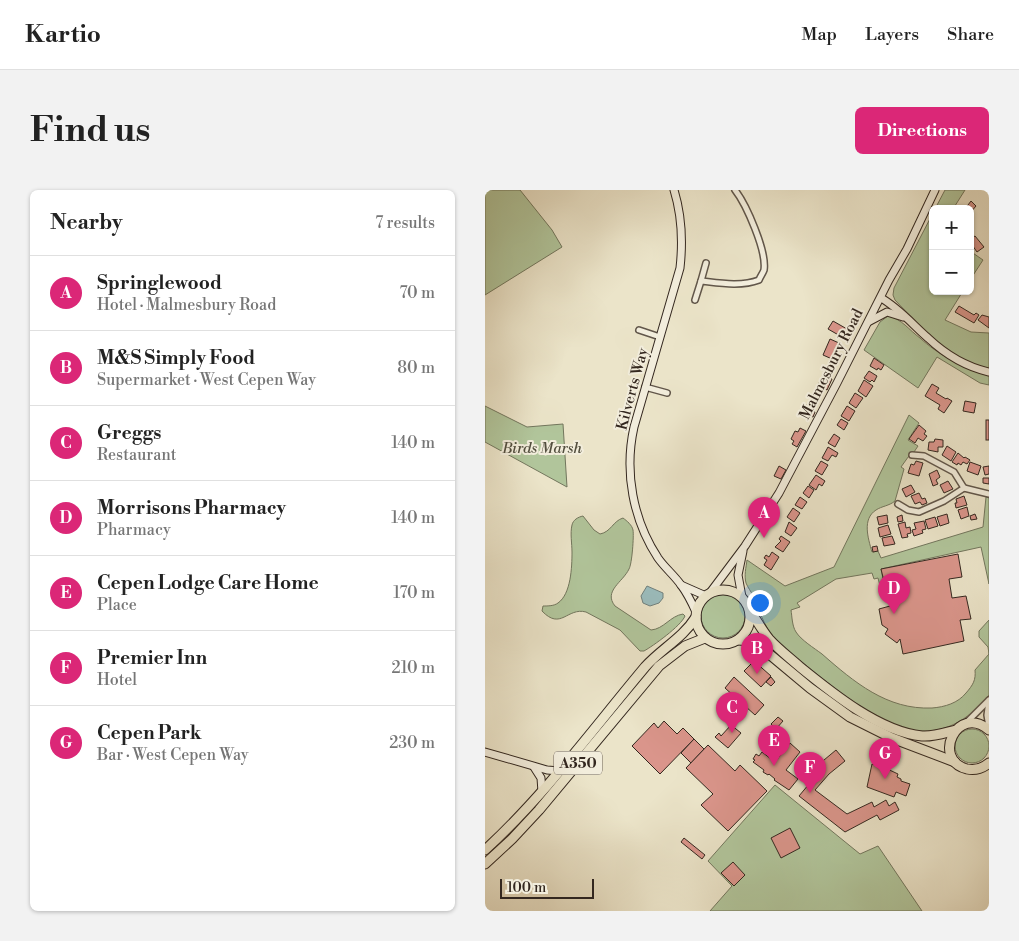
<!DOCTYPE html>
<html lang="en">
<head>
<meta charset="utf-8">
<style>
  body { margin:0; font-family:"Libre Bodoni",serif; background:#f2f2f2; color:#222 }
  .controls { position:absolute; right:15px; top:15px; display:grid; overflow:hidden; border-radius:8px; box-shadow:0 1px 4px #0004 }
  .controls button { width:45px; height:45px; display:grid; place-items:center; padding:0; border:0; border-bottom:1px solid #e0e0e0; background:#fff; color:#222; font:25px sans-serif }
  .scale { position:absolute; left:15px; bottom:12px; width:94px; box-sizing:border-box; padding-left:5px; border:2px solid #33271f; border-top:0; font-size:14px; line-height:18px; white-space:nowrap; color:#33271f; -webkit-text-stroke:4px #f2eddc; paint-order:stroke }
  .you { position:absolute; left:274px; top:412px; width:18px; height:18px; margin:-12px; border:4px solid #fff; border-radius:50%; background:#1a73e8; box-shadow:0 0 0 8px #1a73e833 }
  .badge { display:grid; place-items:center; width:32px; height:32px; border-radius:50%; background:#db2777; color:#fff; font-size:16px; font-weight:700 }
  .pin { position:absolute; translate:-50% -41px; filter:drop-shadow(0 1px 2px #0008) }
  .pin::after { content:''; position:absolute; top:26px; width:18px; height:15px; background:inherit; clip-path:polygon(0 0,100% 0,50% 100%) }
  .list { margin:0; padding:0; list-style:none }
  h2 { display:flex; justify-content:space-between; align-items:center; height:65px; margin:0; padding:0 20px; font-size:21px }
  h2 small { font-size:16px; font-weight:400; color:#767676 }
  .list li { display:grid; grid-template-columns:32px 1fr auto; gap:15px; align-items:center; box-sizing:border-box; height:75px; padding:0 20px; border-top:1px solid #e0e0e0 }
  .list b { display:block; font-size:19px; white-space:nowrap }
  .list p { margin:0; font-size:16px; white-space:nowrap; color:#767676 }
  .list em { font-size:16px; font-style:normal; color:#767676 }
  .map { position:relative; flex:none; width:504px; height:721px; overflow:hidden; border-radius:8px }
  header { display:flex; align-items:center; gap:30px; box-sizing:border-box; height:70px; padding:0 25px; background:#fff; border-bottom:1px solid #e0e0e0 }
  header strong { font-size:24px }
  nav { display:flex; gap:28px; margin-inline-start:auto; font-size:18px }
  .intro { display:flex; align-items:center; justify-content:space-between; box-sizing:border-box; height:120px; padding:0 30px }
  h1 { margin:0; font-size:35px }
  .button { padding:12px 22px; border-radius:8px; background:#db2777; color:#fff; font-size:18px; font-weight:700 }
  main { display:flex; gap:30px; padding:0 30px }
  aside { flex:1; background:#fff; border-radius:8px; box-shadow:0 1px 4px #0004 }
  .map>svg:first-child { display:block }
</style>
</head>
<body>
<header>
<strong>Kartio</strong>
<nav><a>Map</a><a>Layers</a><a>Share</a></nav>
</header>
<div class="intro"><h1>Find us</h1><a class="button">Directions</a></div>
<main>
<aside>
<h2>Nearby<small>7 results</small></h2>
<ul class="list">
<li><span class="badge">A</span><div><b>Springlewood</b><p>Hotel · Malmesbury Road</p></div><em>70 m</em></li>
<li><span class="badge">B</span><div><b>M&amp;S Simply Food</b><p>Supermarket · West Cepen Way</p></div><em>80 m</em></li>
<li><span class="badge">C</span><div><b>Greggs</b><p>Restaurant</p></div><em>140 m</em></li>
<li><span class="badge">D</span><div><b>Morrisons Pharmacy</b><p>Pharmacy</p></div><em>140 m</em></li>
<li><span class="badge">E</span><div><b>Cepen Lodge Care Home</b><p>Place</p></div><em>170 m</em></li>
<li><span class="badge">F</span><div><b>Premier Inn</b><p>Hotel</p></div><em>210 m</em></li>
<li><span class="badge">G</span><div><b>Cepen Park</b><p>Bar · West Cepen Way</p></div><em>230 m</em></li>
</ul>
</aside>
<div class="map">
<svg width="504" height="721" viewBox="0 0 504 721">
  <rect width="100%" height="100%" fill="#ebe4c9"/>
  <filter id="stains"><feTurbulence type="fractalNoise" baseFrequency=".004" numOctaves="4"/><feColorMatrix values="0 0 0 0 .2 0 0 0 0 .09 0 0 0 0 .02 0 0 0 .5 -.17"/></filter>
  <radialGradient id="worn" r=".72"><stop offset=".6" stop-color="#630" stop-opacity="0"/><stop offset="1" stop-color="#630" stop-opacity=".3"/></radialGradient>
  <g fill="#b1c59b" stroke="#72765d">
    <polygon points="0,0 35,0 67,40 77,57 0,105"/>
    <polygon points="460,0 480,0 468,19 450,19"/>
    <path d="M 448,23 L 448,101 L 478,101 L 460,130 L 486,142 L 504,143 L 504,179 C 465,172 436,137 410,110 L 408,105 L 409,98 Z"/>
    <polygon points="485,61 498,70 485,90"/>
    <path d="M 403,126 C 417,129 424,140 435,148 C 451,163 482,181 504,185 L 504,195 L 495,193 L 452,167 L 433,198 L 379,160 L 395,132 Z"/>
    <polygon points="0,216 42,237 78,234 82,297 0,252"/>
    <path d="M 424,225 L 434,233 L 423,250 L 433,256 L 429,262 L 426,263 L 416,277 L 419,279 L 410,311 C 404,316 397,316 391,320 C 377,329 383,348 387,362 L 393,361 L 396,368 L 498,337 L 501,307 L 504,308 L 504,394 L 496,357 L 396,379 L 401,404 L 397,404 L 393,388 L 389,389 L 387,383 L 351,389 L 312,413 L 315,417 L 306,420 C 307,426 307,436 311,442 C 316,450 329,458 337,464 C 369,492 402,520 447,518 C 460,517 473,513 481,503 C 488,495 491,490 490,480 L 504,464 L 503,457 L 494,447 L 494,441 L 504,430 L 504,505 C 487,526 465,542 437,541 C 400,541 345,495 317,472 C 307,464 296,457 288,447 C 279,435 274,420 268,406 C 266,401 263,398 261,393 C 259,385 261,378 262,370 L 300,396 L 349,377 Z"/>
    <path d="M 98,326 L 109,340 L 115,344 C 126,342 128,331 138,328 C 142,331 147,335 148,340 C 149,346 147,374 144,379 C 138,392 118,401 130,416 L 166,440 C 179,439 185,426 198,424 L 200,426 C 196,436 168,456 159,461 L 155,461 L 135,440 L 101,422 C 82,417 76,441 57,421 L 58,416 C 63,416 69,416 73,413 C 86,404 87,377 87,362 C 87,354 85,343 87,335 C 88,330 93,327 98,326 Z"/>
    <circle cx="238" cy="426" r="22"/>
    <circle cx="487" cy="556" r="17"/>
    <polygon points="290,595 375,664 393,656 437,721 225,721 247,696 223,671"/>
  </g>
  <polygon fill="#9bbdbe" stroke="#71817e" points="162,396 178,403 178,408 174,413 165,416 158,413 156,406"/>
  <g fill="#da958b" stroke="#33271f">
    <polygon points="486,11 491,16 485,23 485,19 480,19"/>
    <polygon points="490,46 499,57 492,62 485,52 485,49"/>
    <polygon points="474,116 489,125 491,123 494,125 489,133 470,122"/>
    <polygon points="497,125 504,127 504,138 493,130"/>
    <polygon points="348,131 362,139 357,147 343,139"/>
    <polygon points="345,149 354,153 347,169 338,165"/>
    <polygon points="389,168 399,175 396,180 393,178 392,180 385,176"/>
    <polygon points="384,181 392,186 389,192 387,190 385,192 379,188"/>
    <polygon points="339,184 347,189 342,200 333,195"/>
    <polygon points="379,190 388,196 381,207 373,201"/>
    <polygon points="447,194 454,198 451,203 461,209 462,208 467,211 459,223 453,219 455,215 440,206"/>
    <polygon points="370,203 378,208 371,218 364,213"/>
    <polygon points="324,211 330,215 327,220 330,222 328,227 318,223"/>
    <polygon points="480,211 491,213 489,223 478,221"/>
    <polygon points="362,216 370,221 364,231 356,226"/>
    <polygon points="356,229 363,233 359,240 352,235"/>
    <rect x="501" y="230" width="3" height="20"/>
    <polygon points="434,235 441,241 439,244 442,246 438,251 433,248 430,253 424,249"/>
    <polygon points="315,238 321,241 312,257 307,254 309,251 306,249 310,241 313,242"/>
    <polygon points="349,244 355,248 350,257 343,253"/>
    <polygon points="450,249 458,250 458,257 453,257 453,262 443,260 444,252 449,252"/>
    <polygon points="462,256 471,262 466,271 457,265"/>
    <polygon points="343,257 353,263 351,267 347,265 343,271 337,268"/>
    <polygon points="473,263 479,268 480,267 485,270 482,274 478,272 476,275 473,273 472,275 467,272"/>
    <polygon points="336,271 343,275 337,285 330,281"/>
    <polygon points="431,271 438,273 434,286 423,283 426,274 429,275"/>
    <polygon points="485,272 496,276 493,285 482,281"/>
    <polygon points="294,276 301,280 296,289 289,286"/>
    <polygon points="504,276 504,284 500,285 498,277"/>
    <polygon points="452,280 455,287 451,290 453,294 448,296 444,284"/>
    <polygon points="331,285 340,291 337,296 334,294 331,300 324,295"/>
    <polygon points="498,288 504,288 504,294 498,293"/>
    <polygon points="463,291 468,299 459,303 455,295"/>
    <polygon points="426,295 430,302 421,307 417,299"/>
    <polygon points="323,296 329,300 324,308 318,303"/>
    <polygon points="434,303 437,309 440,308 442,313 437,315 435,312 430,314 426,306"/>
    <polygon points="479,306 482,315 471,318 470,313 472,313 471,309"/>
    <polygon points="315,307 322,312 317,319 310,315"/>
    <polygon points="482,317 484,326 476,329 473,320"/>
    <polygon points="308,318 315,323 309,332 302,327"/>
    <polygon points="462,324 464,333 455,336 452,327"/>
    <polygon points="490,324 492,329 486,330 485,326"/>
    <polygon points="402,325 403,333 394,335 392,327"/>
    <polygon points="417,325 418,331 413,332 412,327"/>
    <polygon points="450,327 453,336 443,339 440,330"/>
    <polygon points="439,331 441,339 437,340 438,343 429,346 427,340 431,339 429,333"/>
    <polygon points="304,332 312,338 306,346 300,342"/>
    <polygon points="420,332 421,338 425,337 426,343 422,344 423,347 417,348 413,334"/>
    <polygon points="403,335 406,344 395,347 393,338"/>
    <polygon points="296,346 305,352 298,362 290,357 296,351 294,349"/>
    <polygon points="407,346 410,354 399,356 397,348"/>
    <polygon points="392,356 393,361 388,362 387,357"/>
    <polygon points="287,362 294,367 286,380 279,375 282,370 279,368 281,365 284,367"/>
    <polygon points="473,364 477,387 464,389 467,408 481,406 486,429 475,430 479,451 418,464 415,449 412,453 400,444 403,439 397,435 394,419 405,416 396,379"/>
    <polygon points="269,471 286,486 276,497 259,481"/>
    <polygon points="249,487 279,515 270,525 240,498"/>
    <polygon points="286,487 290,492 286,496 281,492"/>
    <polygon points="293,527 298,531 291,539 286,534"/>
    <polygon points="179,531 192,544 198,538 209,549 175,584 147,556 169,533 173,538"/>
    <polygon points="246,535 256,543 243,558 230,547 234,543 236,546"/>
    <polygon points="209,549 219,559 206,573 196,563"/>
    <polygon points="305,553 315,562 301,580 313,589 304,600 289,590 290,589 284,584 283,585 278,582 279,580 268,572 270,570 268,569 271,564 274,566 277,562 290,572"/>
    <polygon points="223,555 250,581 255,575 282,601 243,641 216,615 228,604 201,578"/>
    <polygon points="351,560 360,571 344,584 330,600 362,624 387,612 389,617 401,610 404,616 410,612 414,620 395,630 392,625 360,642 314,606 324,594 320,590 333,575"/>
    <polygon points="392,571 397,573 396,576 413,584 412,587 416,589 416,591 425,594 421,606 411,602 409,607 382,597 387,574 390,575"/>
    <polygon points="305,638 315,658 296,668 286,648"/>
    <polygon points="199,648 220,665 217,669 196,652"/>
    <polygon points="248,672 260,685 249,696 236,683"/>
  </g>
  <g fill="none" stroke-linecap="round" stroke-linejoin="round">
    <g stroke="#61564a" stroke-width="8">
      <g id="street">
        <polyline points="216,91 221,73"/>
        <path d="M 210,110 L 216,91 C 234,93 256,97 274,90 C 275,87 278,83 279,80 C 282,61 261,14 250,0"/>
        <polyline points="154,140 175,147"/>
        <polyline points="160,197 182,203"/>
        <polyline points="427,265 439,266 469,282 479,298 504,304"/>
        <polyline points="413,314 423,320 434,322 459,311 479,298"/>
        <polyline points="504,511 502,525 504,537"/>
        <polyline points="481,533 504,510"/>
      </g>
    </g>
    <g stroke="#33271f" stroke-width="9">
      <g id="secondary">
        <path d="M 189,0 C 197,26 198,51 195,78 L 149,237 C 139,282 148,330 173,368 C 180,378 189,385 196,395 C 202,403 207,413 211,422"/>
        <path d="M 396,108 C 414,118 428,135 443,148 C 460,164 482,177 504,182"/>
        <polyline points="385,131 402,122 418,127"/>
        <polyline points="196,395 221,406"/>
        <polyline points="224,404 260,356 294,303 352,193 404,90 422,59 450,0"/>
        <polyline points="257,407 253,385 258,361"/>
        <polyline points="0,562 62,580 75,581"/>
        <polyline points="49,577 56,588 57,602"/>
      </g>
    </g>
    <g stroke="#33271f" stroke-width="11">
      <g id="highway">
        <circle cx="238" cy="427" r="27"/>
        <path d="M 265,420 C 271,430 277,440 284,449 C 293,459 305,468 315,477 C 347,503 395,542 437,546 C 448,547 459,543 471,540"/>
        <polyline points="253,450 265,451 271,453 325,498 365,527 407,548 470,572"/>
        <path d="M 504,540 C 472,513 446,570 482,579 C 491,581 498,578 504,573"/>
        <path d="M 0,660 C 60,605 108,539 160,477 C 176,459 198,448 211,427"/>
        <polyline points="0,674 27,649 54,620 174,476 200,456 220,448"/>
      </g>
    </g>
    <use href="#street" stroke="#f2eddc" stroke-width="5"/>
    <use href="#secondary" stroke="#f2eddc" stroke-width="7"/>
    <use href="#highway" stroke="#ebe4c9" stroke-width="9"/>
  </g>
  <g text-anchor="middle" stroke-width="4" stroke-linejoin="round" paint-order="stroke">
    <rect fill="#f2eddc" stroke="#6c6258" stroke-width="1" x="69" y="561.5" width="48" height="23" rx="4"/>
    <g font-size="14" font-weight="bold" fill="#33271f">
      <text x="93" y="578">A350</text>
    </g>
    <g font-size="15" fill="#33271f" stroke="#f2eddc">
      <text transform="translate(346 174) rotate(-63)" y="5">Malmesbury Road</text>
      <text transform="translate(147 199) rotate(-75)" y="5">Kilverts Way</text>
    </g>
    <g font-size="15" font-style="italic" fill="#524e3e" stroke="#f2eddc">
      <text x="57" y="263">Birds Marsh</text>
    </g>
  </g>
  <rect width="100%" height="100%" filter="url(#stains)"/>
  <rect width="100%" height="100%" fill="url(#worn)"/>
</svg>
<div class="controls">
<button>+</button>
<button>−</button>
</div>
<div class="scale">100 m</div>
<div class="you"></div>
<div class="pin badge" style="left:279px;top:348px">A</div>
<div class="pin badge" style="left:272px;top:484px">B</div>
<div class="pin badge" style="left:247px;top:543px">C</div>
<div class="pin badge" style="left:409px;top:424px">D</div>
<div class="pin badge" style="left:289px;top:576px">E</div>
<div class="pin badge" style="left:325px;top:603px">F</div>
<div class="pin badge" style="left:400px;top:589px">G</div>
</div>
</main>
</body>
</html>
